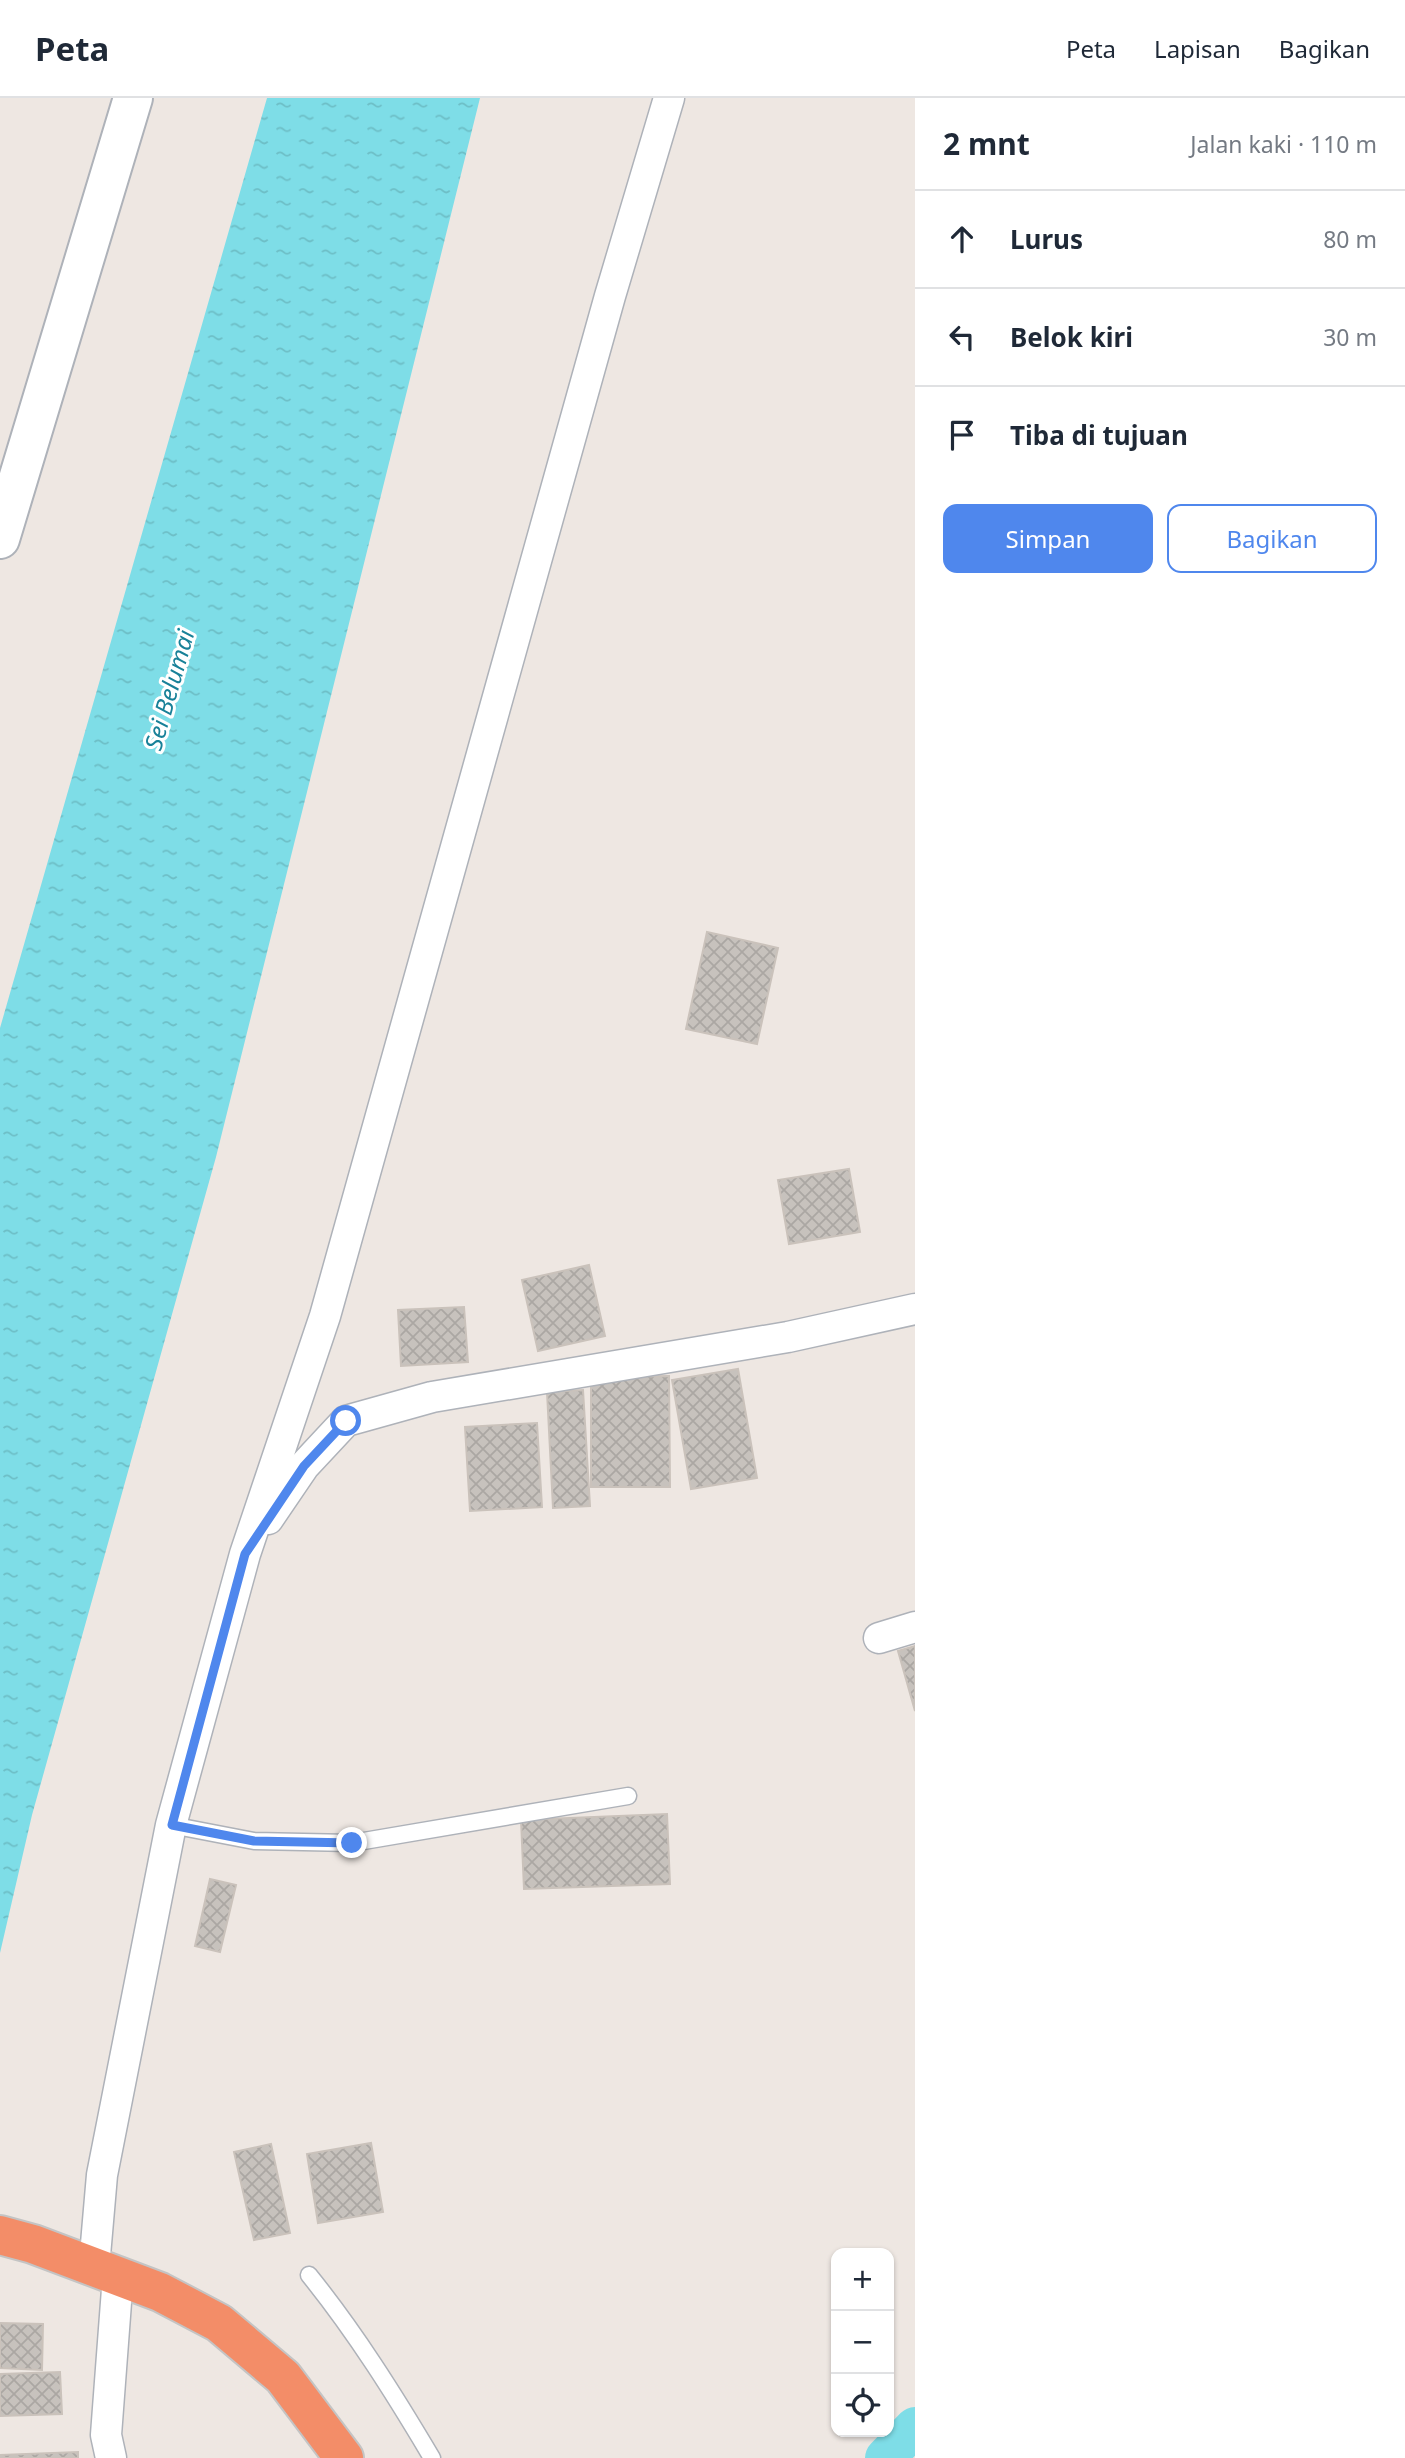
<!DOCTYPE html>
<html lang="id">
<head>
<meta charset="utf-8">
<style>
  body { margin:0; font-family:"Noto Sans",sans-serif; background:#f6f6f7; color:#1f2937 }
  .controls { position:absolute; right:21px; bottom:21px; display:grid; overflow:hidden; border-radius:14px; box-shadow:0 2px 5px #0004 }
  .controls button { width:63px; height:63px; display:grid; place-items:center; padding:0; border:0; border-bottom:2px solid #e0e1e3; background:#fff; color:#1f2937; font:35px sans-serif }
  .stop { position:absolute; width:21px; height:21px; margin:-16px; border:5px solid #4f87ed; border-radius:50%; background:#fff }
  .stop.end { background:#4f87ed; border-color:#fff; box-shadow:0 2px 7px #0008 }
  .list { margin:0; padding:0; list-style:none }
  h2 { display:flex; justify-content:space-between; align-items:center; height:91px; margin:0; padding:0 28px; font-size:30px }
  h2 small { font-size:23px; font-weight:400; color:#747a83 }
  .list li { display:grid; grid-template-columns:46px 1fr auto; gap:21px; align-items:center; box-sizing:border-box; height:98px; padding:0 28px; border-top:2px solid #e0e1e3 }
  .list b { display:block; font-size:26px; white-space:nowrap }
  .list em { font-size:23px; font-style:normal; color:#747a83 }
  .actions { display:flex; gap:14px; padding:21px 28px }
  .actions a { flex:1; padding:16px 0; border:2px solid #4f87ed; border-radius:14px; text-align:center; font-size:24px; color:#4f87ed }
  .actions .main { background:#4f87ed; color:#fff }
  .icon { flex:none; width:38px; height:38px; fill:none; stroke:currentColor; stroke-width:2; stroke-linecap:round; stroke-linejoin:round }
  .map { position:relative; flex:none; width:915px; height:2360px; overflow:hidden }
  header { display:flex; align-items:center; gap:42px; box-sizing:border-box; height:98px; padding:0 35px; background:#fff; border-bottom:2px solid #e0e1e3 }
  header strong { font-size:33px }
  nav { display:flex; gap:38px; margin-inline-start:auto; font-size:24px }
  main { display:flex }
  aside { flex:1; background:#fff }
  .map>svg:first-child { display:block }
</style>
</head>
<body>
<header>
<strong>Peta</strong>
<nav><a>Peta</a><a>Lapisan</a><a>Bagikan</a></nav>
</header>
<main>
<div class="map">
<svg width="915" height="2360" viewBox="0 0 915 2360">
  <defs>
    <pattern id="water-ripples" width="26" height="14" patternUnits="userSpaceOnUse" patternTransform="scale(1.75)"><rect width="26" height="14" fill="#7edde7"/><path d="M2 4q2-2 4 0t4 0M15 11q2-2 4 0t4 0" fill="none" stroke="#6dbec6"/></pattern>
    <pattern id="building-cross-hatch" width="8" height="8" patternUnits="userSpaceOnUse" patternTransform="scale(1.75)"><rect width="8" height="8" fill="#c7c2bd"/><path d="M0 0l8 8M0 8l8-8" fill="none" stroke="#aba7a3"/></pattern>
  </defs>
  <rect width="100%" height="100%" fill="#eee7e2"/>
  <polygon fill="url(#water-ripples)" points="267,0 480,0 216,1059 32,1717 0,1855 0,930"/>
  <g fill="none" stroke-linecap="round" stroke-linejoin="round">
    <polyline stroke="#7edde7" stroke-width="40" points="885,2360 915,2329"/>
  </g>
  <g fill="url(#building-cross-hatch)" stroke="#cac2bb" stroke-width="2">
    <polygon points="707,834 778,850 757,946 686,931"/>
    <polygon points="849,1071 860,1134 789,1146 778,1082"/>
    <polygon points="589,1167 605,1238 538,1253 522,1182"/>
    <polygon points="464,1209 468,1264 401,1268 398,1212"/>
    <polygon points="738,1271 757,1380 691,1391 672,1282"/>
    <polygon points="669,1278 670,1389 591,1389 591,1279"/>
    <polygon points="583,1292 590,1408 553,1410 547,1294"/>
    <polygon points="537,1325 542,1409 470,1413 465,1329"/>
    <polygon points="915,1548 915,1613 898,1553"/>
    <polygon points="667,1716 670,1786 524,1791 521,1722"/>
    <polygon points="210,1781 236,1787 220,1854 195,1848"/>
    <polygon points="371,2045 383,2114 318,2125 307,2056"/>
    <polygon points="271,2046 290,2135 254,2142 234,2054"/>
    <polygon points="0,2225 43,2226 42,2272 0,2270"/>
    <polygon points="60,2274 62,2316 0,2318 0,2276"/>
    <polygon points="78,2354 78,2360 0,2360 0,2357"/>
  </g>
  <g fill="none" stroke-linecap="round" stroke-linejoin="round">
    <g stroke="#aeb2b9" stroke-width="19">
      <g id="lane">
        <polyline points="171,1727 254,1743 352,1745 628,1698"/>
        <path d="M 309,2177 C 355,2234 394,2296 432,2360"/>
      </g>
    </g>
    <g stroke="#aeb2b9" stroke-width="33">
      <g id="street">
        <polyline points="268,1421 304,1368 346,1323 432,1299 788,1239 915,1211"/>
        <polyline points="879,1540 915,1529"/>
        <polyline points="94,2169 102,2077 171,1727 245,1456 325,1218 610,198 669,0"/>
        <polyline points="111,2360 106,2337 118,2178"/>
      </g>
    </g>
    <g stroke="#aeb2b9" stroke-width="42">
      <polyline id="secondary" points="0,441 133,0"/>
    </g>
    <g stroke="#c4c4c4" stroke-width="42">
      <polyline id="highway" points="0,2137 33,2146 160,2194 219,2225 283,2279 344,2360"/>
    </g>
    <use href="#lane" stroke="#fff" stroke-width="16"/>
    <use href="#street" stroke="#fff" stroke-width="30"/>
    <use href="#secondary" stroke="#fff" stroke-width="38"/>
    <use href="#highway" stroke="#f38d68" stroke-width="38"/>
  </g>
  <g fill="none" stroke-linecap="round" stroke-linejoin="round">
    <polyline stroke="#4f87ed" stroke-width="9" points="346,1323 304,1368 245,1456 172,1727 254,1743 352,1745"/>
  </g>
  <g text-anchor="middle" stroke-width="6" stroke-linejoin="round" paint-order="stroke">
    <g font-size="24" font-style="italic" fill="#188198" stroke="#fff">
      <text transform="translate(170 592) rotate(-74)" y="8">Sei Belumai</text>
    </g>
  </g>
</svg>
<div class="controls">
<button>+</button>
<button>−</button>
<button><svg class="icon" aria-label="locate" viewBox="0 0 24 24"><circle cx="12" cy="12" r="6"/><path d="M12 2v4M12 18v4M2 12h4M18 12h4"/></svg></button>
</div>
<div class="stop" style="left:346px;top:1323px"></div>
<div class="stop end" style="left:352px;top:1745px"></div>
</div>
<aside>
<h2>2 mnt<small>Jalan kaki · 110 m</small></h2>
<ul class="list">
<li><svg class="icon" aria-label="ahead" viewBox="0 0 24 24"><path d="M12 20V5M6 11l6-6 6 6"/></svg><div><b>Lurus</b></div><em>80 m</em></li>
<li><svg class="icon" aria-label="left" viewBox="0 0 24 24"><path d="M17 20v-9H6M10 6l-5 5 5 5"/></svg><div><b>Belok kiri</b></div><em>30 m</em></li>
<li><svg class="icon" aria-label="arrive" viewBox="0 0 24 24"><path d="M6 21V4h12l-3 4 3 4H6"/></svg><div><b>Tiba di tujuan</b></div></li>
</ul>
<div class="actions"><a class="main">Simpan</a><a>Bagikan</a></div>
</aside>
</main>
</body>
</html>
